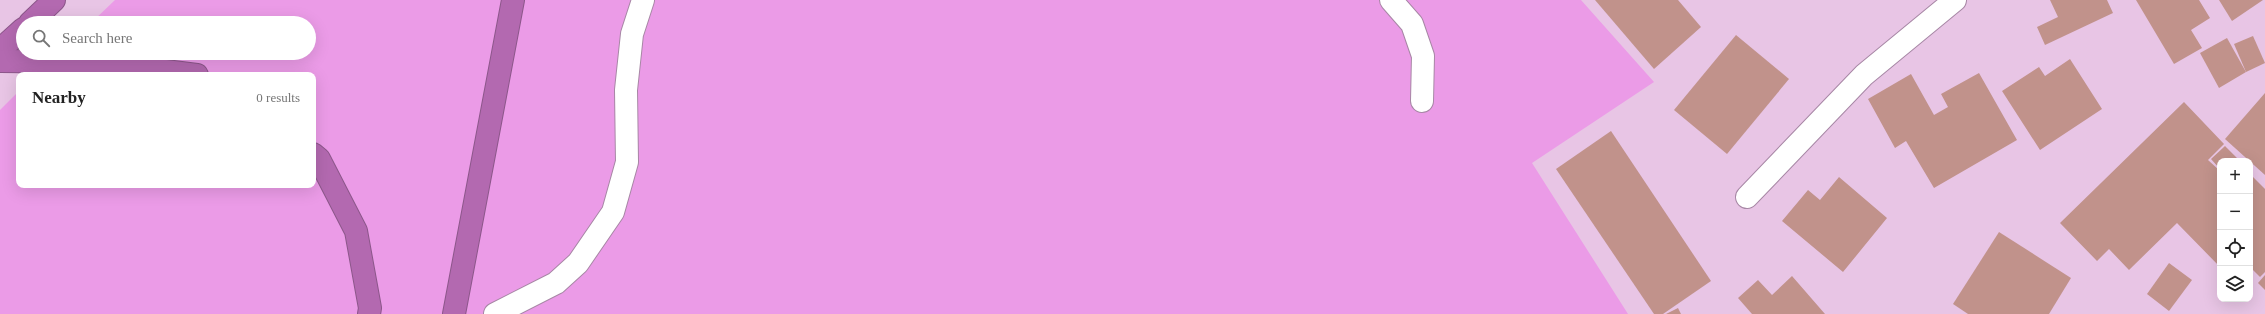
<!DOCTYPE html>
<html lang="en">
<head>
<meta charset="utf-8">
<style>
  body { margin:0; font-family:Georgia,serif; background:#f2f2f2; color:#222 }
  .controls { position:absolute; right:12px; bottom:12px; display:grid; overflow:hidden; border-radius:8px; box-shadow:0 4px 16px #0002 }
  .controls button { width:36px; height:36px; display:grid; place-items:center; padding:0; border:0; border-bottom:1px solid #e0e0e0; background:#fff; color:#222; font:20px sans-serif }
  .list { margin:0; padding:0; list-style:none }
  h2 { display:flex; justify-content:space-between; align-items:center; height:52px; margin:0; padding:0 16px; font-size:17px }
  h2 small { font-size:13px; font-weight:400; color:#767676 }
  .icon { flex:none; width:22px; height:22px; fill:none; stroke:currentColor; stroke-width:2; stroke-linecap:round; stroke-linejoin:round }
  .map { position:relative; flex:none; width:2265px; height:314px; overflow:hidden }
  .search { position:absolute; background:#fff; box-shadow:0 4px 16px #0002; left:16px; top:16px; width:300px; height:44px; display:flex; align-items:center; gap:10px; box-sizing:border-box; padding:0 14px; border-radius:22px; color:#767676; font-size:15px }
  .panel { position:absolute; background:#fff; box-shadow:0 4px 16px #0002; left:16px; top:72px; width:300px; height:116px; border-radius:8px }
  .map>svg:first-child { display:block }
</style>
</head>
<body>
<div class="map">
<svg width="2265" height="314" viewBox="0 0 2265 314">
  <rect width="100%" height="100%" fill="#e8c5e5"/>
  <polygon fill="#eb9be7" points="115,0 1581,0 1654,82 1532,163 1628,314 0,314 0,110 19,91 19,185 313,185 313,75 36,75 59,53 309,53 309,23 91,23"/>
  <g fill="#c1928b">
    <polygon points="1595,0 1678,0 1701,27 1654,69"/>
    <polygon points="2050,0 2107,0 2113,13 2045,45 2037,27 2058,17"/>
    <polygon points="2136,0 2199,0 2210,18 2191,30 2202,48 2174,64"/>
    <polygon points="2219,0 2263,0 2232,21"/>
    <polygon points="1736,35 1789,79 1727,154 1674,110"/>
    <polygon points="2253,36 2265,63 2246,72 2234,44"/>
    <polygon points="2227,38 2246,72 2219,88 2200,53"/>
    <polygon points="2070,59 2102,109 2040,150 2002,91 2039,67 2045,76"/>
    <polygon points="1979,73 2017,140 1934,188 1906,141 1895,148 1868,99 1911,74 1934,115 1948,107 1941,94"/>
    <polygon points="2265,93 2265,175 2225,139"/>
    <polygon points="2184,102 2224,144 2208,160 2220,171 2220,267 2177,223 2129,270 2109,249 2097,261 2060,223"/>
    <polygon points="1611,131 1711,281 1663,314 1654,314 1556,169"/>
    <polygon points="2225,146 2240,161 2220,161 2220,169 2211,159"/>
    <polygon points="2250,174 2265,189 2265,272 2260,277 2250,267"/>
    <polygon points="1839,177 1887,218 1843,272 1782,221 1808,190 1820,200"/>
    <polygon points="1999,232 2071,278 2049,314 1968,314 1953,304"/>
    <polygon points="2169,263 2192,280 2169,311 2147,294"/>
    <polygon points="2265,275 2265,290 2258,283"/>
    <polygon points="1792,276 1825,314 1752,314 1738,298 1758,280 1772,295"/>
    <polygon points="1678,308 1681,314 1666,314"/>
  </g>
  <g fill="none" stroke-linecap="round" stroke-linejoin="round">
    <g stroke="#a787a5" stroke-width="24">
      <g id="minor">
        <polyline points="1391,0 1412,24 1423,56 1422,101"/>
        <polyline points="1747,197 1864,75 1955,0"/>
        <polyline points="495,314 556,283 578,263 613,212 627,162 626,90 632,34 643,0"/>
      </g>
    </g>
    <g stroke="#8c578a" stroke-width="24">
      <g id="highway">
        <polyline points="30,23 54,0"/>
        <polyline points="0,50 23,29"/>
        <polyline points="0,61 93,62 197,75"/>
        <polyline points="313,154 319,159 356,231 370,308 369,314"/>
        <polyline points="454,314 513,0"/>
      </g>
    </g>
    <use href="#minor" stroke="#fff" stroke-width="22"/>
    <use href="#highway" stroke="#b369b0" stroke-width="22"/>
  </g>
</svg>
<div class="controls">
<button>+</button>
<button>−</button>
<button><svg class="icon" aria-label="locate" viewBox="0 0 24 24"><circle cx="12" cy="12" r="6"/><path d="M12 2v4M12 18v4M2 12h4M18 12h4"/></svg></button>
<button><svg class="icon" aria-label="layers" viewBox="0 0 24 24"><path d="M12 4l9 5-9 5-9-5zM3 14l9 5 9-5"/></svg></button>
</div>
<div class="search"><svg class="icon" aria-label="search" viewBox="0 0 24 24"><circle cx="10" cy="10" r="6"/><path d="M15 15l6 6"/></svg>Search here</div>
<section class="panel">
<h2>Nearby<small>0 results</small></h2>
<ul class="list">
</ul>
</section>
</div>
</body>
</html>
